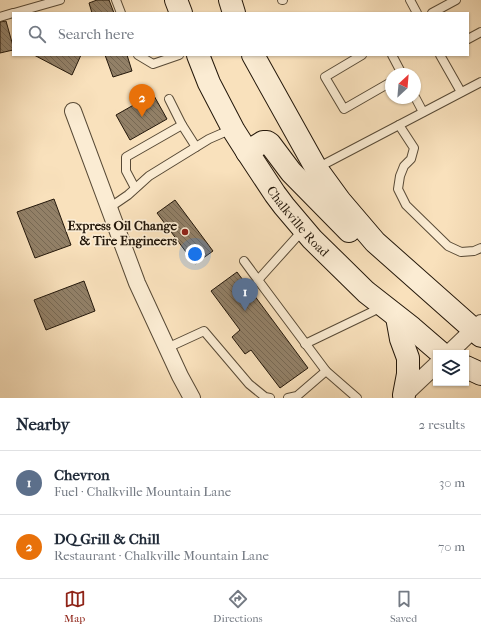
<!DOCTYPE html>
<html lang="en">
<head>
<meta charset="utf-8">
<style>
  body { margin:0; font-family:"IM FELL French Canon",serif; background:#f6f6f7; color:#1f2937 }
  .controls { position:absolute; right:12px; bottom:12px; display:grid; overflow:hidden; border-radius:0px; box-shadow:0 1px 3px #0004 }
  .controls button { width:36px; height:36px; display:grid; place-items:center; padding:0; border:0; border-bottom:1px solid #e0e1e3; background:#fff; color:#1f2937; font:20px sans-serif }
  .compass { position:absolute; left:385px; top:68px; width:36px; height:36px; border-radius:50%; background:#fff; box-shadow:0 1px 3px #0004; rotate:26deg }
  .you { position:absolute; left:195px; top:254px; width:14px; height:14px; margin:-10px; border:3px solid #fff; border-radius:50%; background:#1a73e8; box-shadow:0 0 0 6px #1a73e833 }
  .badge { display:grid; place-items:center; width:26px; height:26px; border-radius:50%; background:#8f2418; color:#fff; font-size:13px; font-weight:700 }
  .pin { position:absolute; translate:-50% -33px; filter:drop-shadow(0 1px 2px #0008) }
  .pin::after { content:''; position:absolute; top:21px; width:14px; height:12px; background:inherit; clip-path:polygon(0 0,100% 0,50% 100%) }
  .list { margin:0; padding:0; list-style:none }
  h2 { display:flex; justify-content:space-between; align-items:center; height:52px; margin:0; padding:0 16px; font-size:17px }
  h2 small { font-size:13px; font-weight:400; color:#747a83 }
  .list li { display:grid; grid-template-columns:26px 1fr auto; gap:12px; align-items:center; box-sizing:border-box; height:64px; padding:0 16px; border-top:1px solid #e0e1e3 }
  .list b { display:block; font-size:15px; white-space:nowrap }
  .list p { margin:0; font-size:13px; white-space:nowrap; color:#747a83 }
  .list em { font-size:13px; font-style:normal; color:#747a83 }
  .icon { flex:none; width:22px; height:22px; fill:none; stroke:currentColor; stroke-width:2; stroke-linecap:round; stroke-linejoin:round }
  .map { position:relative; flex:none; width:481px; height:398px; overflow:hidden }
  .search { position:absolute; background:#fff; box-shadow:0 1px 3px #0004; left:12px; right:12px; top:12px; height:44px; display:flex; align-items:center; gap:10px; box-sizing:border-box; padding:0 14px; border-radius:0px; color:#747a83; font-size:15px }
  .sheet { height:180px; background:#fff }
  nav { display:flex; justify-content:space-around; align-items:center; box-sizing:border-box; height:56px; border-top:1px solid #e0e1e3; background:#fff; font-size:11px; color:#747a83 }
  nav a { display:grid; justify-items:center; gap:2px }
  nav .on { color:#8f2418 }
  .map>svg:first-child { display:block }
</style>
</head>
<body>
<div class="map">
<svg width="481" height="398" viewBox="0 0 481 398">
  <defs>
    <pattern id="building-back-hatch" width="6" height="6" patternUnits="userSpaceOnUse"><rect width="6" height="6" fill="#928067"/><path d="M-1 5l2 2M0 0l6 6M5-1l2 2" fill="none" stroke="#776853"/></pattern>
  </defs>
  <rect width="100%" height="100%" fill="#f9e1bc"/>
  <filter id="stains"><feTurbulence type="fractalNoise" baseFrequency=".005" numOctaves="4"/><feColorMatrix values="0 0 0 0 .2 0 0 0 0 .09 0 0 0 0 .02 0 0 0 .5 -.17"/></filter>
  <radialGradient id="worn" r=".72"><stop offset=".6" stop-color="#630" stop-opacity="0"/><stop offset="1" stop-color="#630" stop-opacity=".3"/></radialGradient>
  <g fill="url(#building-back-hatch)" stroke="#23170a">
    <polygon points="97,0 109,0 114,13 92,13 89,3"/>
    <polygon points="6,21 13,46 13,50 0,53 0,22"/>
    <polygon points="34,55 81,55 72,75"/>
    <polygon points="105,55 127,55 132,71 113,77"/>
    <polygon points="153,94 167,119 130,140 116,115"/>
    <polygon points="54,199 71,245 35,258 17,212"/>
    <polygon points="175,200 213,251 195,264 157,213"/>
    <polygon points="237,272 308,368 280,388 251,350 245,354 232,337 240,330 211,291"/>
    <polygon points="84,281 95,311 46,330 34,300"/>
  </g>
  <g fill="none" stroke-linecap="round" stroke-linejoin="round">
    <g stroke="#584a36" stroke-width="10">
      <g id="lane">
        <polyline points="116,0 121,13"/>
        <polyline points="282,0 283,0"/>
        <polyline points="410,0 417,13"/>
        <polyline points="14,13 60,0"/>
        <polyline points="432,13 456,0"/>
        <polyline points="0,17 13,13"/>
        <polyline points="468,39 481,32"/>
        <polyline points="138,55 153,64 179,55"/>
        <polyline points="362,55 325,77 344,109 391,82"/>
        <polyline points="392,55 402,74"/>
        <polyline points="440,55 461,92"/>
        <polyline points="415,97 423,112"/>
        <polyline points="169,99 182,125 196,147"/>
        <polyline points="399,125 414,148 411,159 404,166 400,176 398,189 406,205 448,246 461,252 474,251 481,248"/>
        <polyline points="317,168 481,82"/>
        <polyline points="135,188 126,171 126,157 182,125"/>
        <polyline points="109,208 128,195 149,176 209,139 232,129"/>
        <polyline points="303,230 258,280 326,371"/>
        <polyline points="244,261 258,280"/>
        <polyline points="305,344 382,307"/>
        <polyline points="167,348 204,331 249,384 265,397 270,398"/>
        <polyline points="288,398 297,396 326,371 357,398"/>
      </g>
    </g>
    <g stroke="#584a36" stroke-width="18">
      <g id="street">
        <polyline points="73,111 137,283 180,376 192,398"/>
        <polyline points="449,353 473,330 481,323"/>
        <polyline points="402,397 436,365"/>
      </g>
    </g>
    <g stroke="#23170a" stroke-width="24">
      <g id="secondary">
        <polyline points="176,0 181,13"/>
        <polyline points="230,0 234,13"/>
        <path id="s1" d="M 198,55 L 209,83 L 234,131 L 248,153 L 275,194 L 284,206 L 312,239 L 366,292 L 412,328 L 441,353"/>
        <polyline points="253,55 316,168 340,201 375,242 481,336"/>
        <polyline points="247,152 263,142 267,142 270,144 291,172 349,231"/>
        <polyline points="397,317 401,339 408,358 408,374 404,395"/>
        <polyline points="466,367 481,374"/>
      </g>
    </g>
    <use href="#lane" stroke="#fbecd3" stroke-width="8"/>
    <use href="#street" stroke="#fbecd3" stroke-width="16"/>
    <use href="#secondary" stroke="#fbecd3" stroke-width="22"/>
  </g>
  <circle fill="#8f2418" stroke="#fbecd3" stroke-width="1.5" cx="185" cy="232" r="4"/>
  <g text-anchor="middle" stroke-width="3.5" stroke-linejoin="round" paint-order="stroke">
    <g font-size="13" fill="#23170a" stroke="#fbecd3">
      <text dy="5" stroke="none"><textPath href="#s1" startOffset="195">Chalkville Road</textPath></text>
    </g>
    <g font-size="13" font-weight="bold" fill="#23170a" stroke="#fbecd3" text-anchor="end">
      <text x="177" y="230">Express Oil Change<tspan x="177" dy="15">&amp; Tire Engineers</tspan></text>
    </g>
  </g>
  <rect width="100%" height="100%" filter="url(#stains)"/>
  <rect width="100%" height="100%" fill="url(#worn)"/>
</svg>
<div class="controls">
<button><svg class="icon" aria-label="layers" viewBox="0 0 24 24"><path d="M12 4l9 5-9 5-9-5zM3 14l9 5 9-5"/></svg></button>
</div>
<svg class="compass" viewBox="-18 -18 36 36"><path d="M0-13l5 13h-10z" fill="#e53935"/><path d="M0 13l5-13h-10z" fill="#747a83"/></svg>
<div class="you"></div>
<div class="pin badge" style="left:245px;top:311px;background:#5c6f8a">1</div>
<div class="pin badge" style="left:142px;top:117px;background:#e8710a">2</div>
<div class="search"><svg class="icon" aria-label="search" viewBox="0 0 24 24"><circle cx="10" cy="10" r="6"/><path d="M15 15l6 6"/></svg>Search here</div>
</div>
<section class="sheet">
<h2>Nearby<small>2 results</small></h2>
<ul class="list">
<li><span class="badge" style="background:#5c6f8a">1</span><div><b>Chevron</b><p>Fuel · Chalkville Mountain Lane</p></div><em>30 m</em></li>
<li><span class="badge" style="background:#e8710a">2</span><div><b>DQ Grill &amp; Chill</b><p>Restaurant · Chalkville Mountain Lane</p></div><em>70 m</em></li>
</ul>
</section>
<nav>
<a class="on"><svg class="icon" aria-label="map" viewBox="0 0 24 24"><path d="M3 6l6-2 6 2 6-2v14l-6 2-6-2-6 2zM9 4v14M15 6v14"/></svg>Map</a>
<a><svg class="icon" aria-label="directions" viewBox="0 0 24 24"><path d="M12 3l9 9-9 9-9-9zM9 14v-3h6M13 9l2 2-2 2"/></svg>Directions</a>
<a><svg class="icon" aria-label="saved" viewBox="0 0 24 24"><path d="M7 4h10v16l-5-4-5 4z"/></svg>Saved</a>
</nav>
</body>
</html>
